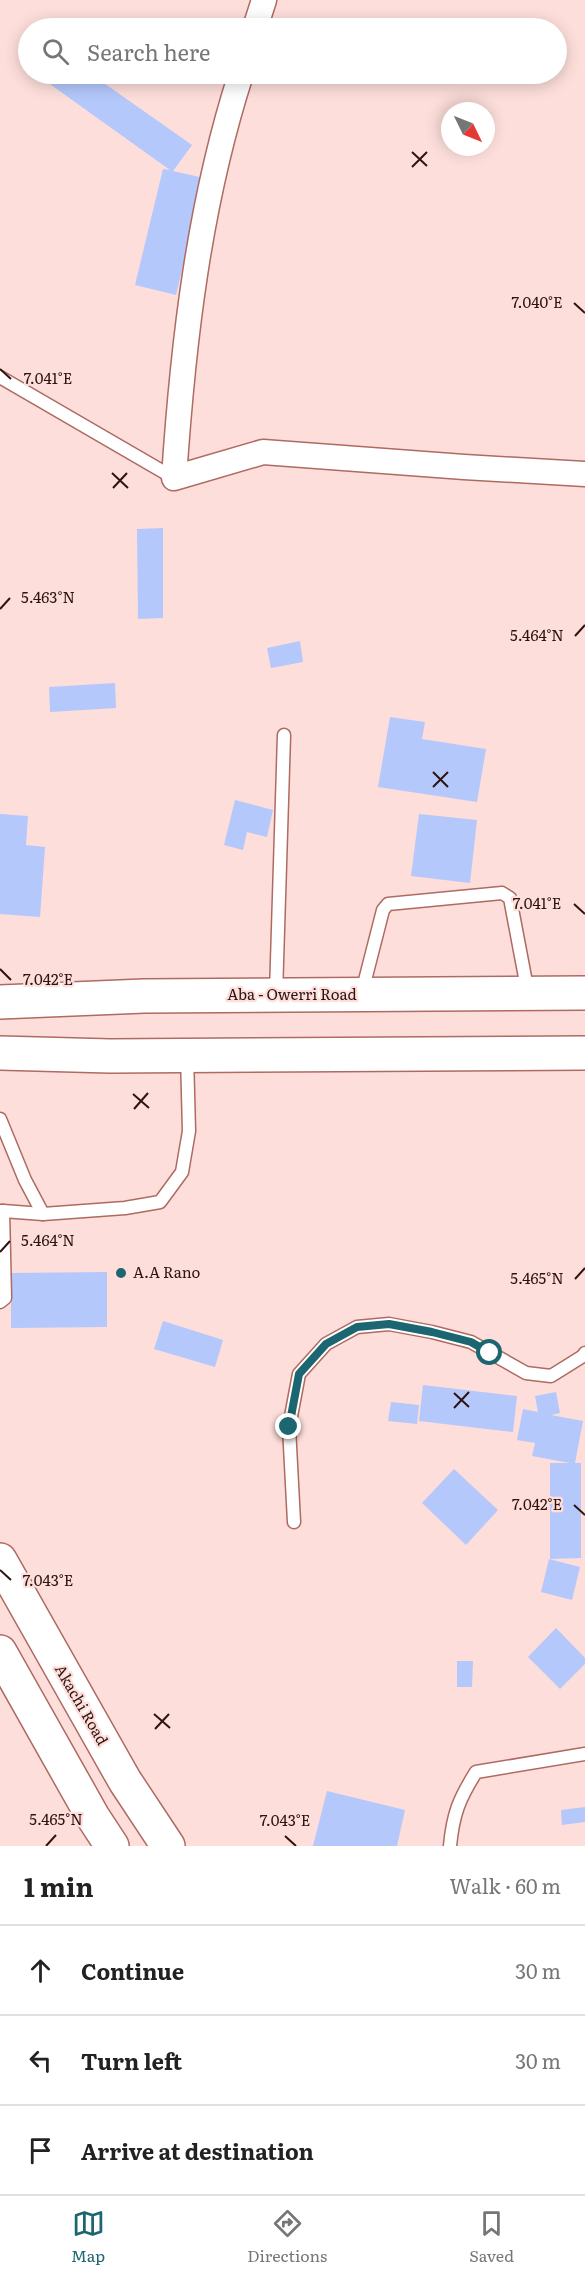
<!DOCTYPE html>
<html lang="en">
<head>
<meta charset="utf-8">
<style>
  body { margin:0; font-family:Literata,serif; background:#f6f6f6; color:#222 }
  .compass { position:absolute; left:441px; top:102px; width:54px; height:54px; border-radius:50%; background:#fff; box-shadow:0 3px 15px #0003; rotate:133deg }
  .stop { position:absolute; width:18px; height:18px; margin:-14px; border:4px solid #1b6670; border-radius:50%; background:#fff }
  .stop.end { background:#1b6670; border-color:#fff; box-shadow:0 2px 6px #0008 }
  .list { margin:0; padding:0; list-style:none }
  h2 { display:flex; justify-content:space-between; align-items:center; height:78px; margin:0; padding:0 24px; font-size:26px }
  h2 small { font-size:20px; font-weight:400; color:#767676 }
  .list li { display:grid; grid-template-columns:39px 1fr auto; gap:18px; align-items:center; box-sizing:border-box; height:90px; padding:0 24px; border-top:2px solid #e0e0e0 }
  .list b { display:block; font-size:22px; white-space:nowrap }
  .list em { font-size:20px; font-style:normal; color:#767676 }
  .icon { flex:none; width:33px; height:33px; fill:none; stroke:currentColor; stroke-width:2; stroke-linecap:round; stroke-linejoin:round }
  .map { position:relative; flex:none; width:585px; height:1846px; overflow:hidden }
  .search { position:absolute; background:#fff; box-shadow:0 3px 15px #0003; left:18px; right:18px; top:18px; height:66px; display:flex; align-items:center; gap:15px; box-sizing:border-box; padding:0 21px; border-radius:33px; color:#767676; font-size:22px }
  .sheet { height:348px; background:#fff }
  nav { display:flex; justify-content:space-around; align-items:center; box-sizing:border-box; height:84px; border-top:2px solid #e0e0e0; background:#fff; font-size:16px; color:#767676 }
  nav a { display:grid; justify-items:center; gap:3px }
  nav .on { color:#1b6670 }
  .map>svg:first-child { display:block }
</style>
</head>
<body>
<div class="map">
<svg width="585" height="1846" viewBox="0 0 585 1846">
  <rect width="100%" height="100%" fill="#fddeda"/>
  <g fill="#b4c8fc">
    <polygon points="53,74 91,74 192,145 173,171 204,178 176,295 135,285 163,169 170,170 47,82"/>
    <polygon points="163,528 163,618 138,619 137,529"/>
    <polygon points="300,641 303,662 271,668 267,648"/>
    <polygon points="115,683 116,708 50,712 49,687"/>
    <polygon points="390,717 425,722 422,739 486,749 477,802 378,787"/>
    <polygon points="235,800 273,810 267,837 247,832 243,850 224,845"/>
    <polygon points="0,814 28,816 26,845 45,847 40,917 0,914"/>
    <polygon points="419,814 477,820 470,883 411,876"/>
    <polygon points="107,1272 107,1327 11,1328 11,1273"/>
    <polygon points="163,1321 223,1340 215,1367 154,1349"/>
    <polygon points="423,1385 517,1396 513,1432 419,1421"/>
    <polygon points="556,1392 560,1413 551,1415 583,1421 575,1463 581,1463 581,1558 550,1559 550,1463 570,1463 532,1456 535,1443 517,1440 523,1409 538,1412 535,1396"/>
    <polygon points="391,1402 419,1405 417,1424 388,1421"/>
    <polygon points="454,1469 498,1510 466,1545 422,1503"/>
    <polygon points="549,1559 580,1567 572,1600 541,1592"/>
    <polygon points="556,1628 585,1658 585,1664 560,1689 528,1657"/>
    <polygon points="457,1661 473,1661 472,1687 457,1687"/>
    <polygon points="327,1791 405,1810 397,1846 313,1846"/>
    <polygon points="585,1807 585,1822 562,1825 561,1810"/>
  </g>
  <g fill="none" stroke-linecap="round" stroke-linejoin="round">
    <g stroke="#ad6b62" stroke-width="15">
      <g id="service">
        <polyline points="0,377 174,478"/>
        <polyline points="362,992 383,910 388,904 502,893 510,898 528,993"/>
        <polyline points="276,994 284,735"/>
        <polyline points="0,1119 25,1180 43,1214 125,1208 160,1202 182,1172 189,1131 187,1055"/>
        <polyline points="0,1211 3,1211 5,1298 0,1302"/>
        <polyline points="3,1211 43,1214"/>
        <polyline points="294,1522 289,1427 299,1374 326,1344 357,1327 389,1324 432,1332 471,1342 526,1373 551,1376 583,1356 585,1353"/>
        <path d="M 450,1846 C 453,1814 459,1799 476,1772 L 585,1754"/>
      </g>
    </g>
    <g stroke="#ad6b62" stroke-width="27">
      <g id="minor">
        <polyline points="255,28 264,0"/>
        <path d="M 241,74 C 199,204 183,342 174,478 L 263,452 L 464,467 L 585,474"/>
      </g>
    </g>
    <g stroke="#ad6b62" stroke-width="36">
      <g id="secondary">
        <polyline points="0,1560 125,1781 168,1846"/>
        <polyline points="0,1652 93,1817 112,1846"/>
      </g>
    </g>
    <g stroke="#ad6b62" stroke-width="36">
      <g id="trunk">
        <polyline points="0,1002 144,996 585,993"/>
        <polyline points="0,1053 110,1056 585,1053"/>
      </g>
    </g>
    <use href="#service" stroke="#fff" stroke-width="12"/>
    <use href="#minor" stroke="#fff" stroke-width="24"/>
    <use href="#secondary" stroke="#fff" stroke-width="33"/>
    <use href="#trunk" stroke="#fff" stroke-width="33"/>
  </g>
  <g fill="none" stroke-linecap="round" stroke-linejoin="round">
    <polyline stroke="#1b6670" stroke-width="8" points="289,1427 299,1374 326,1344 357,1327 389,1324 432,1332 471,1342 490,1353"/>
  </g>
  <path fill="none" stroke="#2d1411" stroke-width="2" d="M 412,152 L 427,166M 412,167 L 427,152M 574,303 L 585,313M 0,369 L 11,379M 112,473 L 128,488M 113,488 L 127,473M 0,609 L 10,598M 575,636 L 585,625M 433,772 L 448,787M 433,787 L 448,772M 574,904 L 585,914M 0,969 L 11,980M 133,1094 L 149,1108M 134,1109 L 148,1093M 0,1252 L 10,1241M 575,1279 L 585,1268M 454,1393 L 469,1407M 454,1408 L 469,1392M 574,1505 L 585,1515M 0,1570 L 11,1580M 154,1714 L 170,1728M 155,1729 L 169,1714M 285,1836 L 296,1846M 46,1846 L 56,1835"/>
  <circle fill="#1b6670" stroke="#fddeda" stroke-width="2" cx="121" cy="1273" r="6"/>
  <g text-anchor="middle" stroke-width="4.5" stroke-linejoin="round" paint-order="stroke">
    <g font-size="15" fill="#2d1411" stroke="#fddeda">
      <text x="292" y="1000">Aba - Owerri Road</text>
      <text transform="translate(81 1705) rotate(60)" y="5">Akachi Road</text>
    </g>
    <g font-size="15" fill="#2d1411" stroke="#fddeda" text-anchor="start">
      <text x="133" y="1278">A.A Rano</text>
    </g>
  </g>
  <g font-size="15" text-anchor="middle" fill="#2d1411" stroke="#fddeda" stroke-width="4.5" stroke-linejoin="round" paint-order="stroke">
    <text x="537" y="308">7.040°E</text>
    <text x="48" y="384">7.041°E</text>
    <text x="48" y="603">5.463°N</text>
    <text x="537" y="641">5.464°N</text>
    <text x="537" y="909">7.041°E</text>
    <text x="48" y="985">7.042°E</text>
    <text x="48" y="1246">5.464°N</text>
    <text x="537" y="1284">5.465°N</text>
    <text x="537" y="1510">7.042°E</text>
    <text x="48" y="1586">7.043°E</text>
    <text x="56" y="1825">5.465°N</text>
    <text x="285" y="1826">7.043°E</text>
  </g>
</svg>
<svg class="compass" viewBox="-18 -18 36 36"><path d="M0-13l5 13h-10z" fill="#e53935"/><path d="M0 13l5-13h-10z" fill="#767676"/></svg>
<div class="stop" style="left:490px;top:1353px"></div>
<div class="stop end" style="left:289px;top:1427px"></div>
<div class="search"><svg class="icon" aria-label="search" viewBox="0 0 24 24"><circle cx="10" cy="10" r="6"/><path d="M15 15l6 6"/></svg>Search here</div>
</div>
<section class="sheet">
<h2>1 min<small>Walk · 60 m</small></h2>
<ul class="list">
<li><svg class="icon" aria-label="ahead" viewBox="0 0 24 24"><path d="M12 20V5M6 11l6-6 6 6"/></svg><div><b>Continue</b></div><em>30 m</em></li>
<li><svg class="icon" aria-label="left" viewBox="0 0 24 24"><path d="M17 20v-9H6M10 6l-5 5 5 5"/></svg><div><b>Turn left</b></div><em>30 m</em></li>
<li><svg class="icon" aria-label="arrive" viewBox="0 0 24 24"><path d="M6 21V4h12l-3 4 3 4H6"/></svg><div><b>Arrive at destination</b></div></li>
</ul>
</section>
<nav>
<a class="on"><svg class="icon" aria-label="map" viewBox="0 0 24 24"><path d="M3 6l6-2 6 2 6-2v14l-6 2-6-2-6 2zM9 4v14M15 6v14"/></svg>Map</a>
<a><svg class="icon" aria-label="directions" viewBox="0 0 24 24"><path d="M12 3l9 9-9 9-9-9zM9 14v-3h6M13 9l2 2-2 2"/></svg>Directions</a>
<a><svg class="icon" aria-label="saved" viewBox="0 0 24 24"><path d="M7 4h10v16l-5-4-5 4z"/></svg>Saved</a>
</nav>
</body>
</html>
